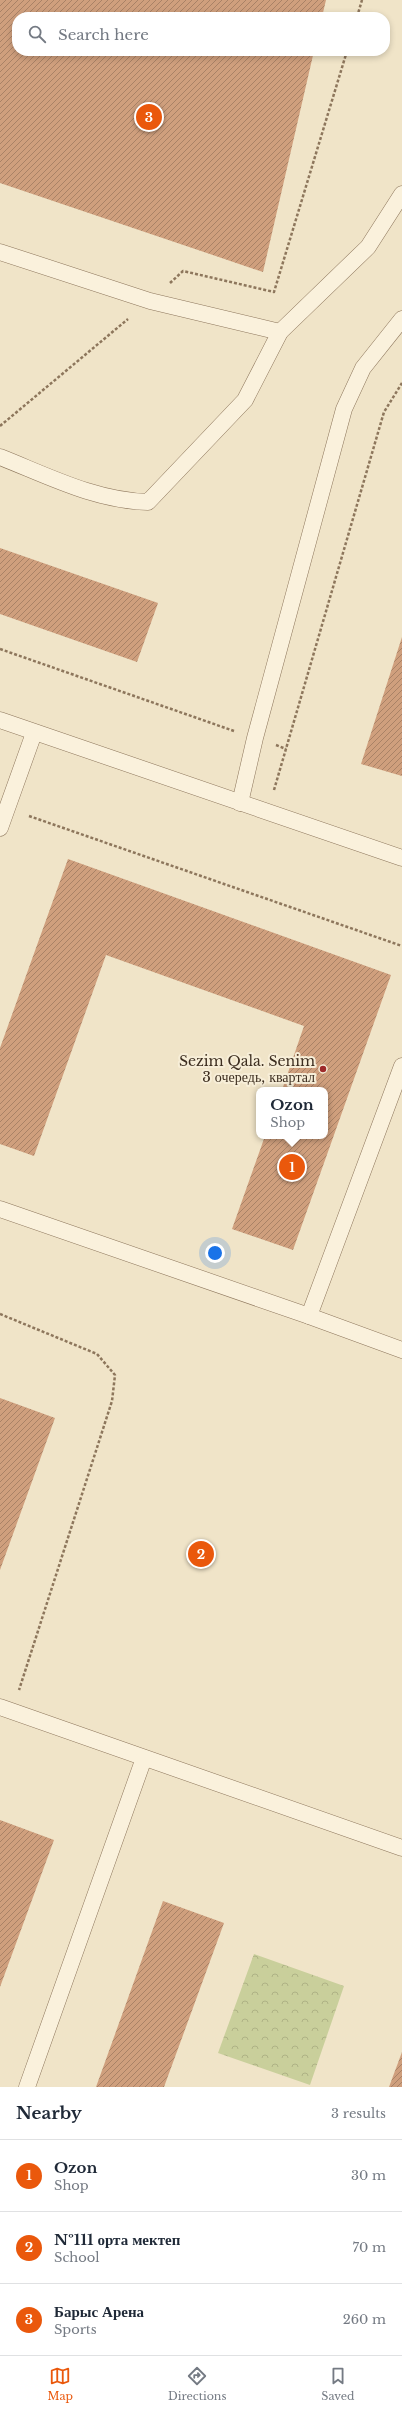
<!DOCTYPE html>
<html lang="en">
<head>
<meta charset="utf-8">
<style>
  body { margin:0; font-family:"Libre Baskerville",serif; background:#f2f2f3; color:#1f2937 }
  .you { position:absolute; left:215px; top:1253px; width:14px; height:14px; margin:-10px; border:3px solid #fff; border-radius:50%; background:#1a73e8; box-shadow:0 0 0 6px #1a73e833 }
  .badge { display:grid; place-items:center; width:26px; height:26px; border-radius:50%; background:#ea580c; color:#fff; font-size:13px; font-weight:700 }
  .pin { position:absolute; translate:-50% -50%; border:2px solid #fff; box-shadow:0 1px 4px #0006 }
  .popup { position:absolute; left:256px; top:1087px; width:72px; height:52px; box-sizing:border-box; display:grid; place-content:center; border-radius:8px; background:#fff; filter:drop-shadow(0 1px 3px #0005); font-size:13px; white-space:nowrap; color:#747a83 }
  .popup b { font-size:15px; color:#1f2937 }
  .popup::after { content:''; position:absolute; left:50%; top:100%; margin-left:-8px; border:8px solid transparent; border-top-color:#fff }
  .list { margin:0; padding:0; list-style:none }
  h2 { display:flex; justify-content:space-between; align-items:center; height:52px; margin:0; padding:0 16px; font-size:17px }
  h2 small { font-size:13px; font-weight:400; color:#747a83 }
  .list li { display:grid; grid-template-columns:26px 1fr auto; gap:12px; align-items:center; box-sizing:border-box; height:72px; padding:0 16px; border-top:1px solid #e0e1e3 }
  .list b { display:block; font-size:15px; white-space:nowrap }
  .list p { margin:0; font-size:13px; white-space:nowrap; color:#747a83 }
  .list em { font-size:13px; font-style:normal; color:#747a83 }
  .icon { flex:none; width:22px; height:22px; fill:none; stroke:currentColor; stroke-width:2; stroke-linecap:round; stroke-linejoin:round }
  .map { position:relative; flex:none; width:402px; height:2087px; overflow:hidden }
  .search { position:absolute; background:#fff; box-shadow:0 2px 6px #0003; left:12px; right:12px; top:12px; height:44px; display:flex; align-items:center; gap:10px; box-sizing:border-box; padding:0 14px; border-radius:16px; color:#747a83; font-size:15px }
  .sheet { height:268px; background:#fff }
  nav { display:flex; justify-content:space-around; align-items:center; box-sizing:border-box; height:56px; border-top:1px solid #e0e1e3; background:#fff; font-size:11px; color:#747a83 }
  nav a { display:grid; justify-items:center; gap:2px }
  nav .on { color:#ea580c }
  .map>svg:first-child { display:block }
</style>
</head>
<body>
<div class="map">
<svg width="402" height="2087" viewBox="0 0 402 2087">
  <defs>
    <pattern id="forest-crowns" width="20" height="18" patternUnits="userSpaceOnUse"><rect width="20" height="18" fill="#c9cf9b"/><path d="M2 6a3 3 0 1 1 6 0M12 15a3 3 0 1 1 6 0" fill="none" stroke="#aeb285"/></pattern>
    <pattern id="building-hatch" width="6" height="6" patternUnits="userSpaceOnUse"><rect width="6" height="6" fill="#cf9f7d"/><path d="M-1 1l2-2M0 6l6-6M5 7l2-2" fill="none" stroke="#a98266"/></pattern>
  </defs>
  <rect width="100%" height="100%" fill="#f0e4c8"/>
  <polygon fill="url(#forest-crowns)" points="254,1954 344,1986 310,2085 218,2053"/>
  <g fill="url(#building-hatch)">
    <polygon points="0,0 326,0 322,17 17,17 17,51 314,51 263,272 0,183"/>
    <polygon points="0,548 158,603 137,662 0,614"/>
    <polygon points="402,637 402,776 361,764"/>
    <polygon points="68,859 391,975 293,1250 232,1229 265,1136 325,1136 325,1090 282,1090 304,1026 106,955 34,1156 0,1144 0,1048"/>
    <polygon points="0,1398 55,1418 0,1570"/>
    <polygon points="0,1820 54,1840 0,1987"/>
    <polygon points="163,1901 224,1923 164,2087 96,2087"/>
    <polygon points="402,2052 402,2087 389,2087"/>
  </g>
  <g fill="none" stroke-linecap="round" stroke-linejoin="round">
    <g stroke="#8d765c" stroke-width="17">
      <g id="service">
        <polyline points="0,252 150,301 280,332"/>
        <path d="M 0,457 C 48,476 96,501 148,502 L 245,400 L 280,332 L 368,247 L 402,194"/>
        <polyline points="0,720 402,858"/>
        <polyline points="240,803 255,738 344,409 363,368 402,319"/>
        <polyline points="0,828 34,733"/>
        <polyline points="0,1209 309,1316 402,1066"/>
        <polyline points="309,1316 402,1350"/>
        <polyline points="0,1707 402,1848"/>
        <polyline points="27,2087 144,1758"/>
      </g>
    </g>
    <g stroke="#8d765c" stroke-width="2.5" stroke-dasharray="3 2" stroke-linecap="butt">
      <polyline points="357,17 362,0"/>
      <polyline points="170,283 183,271 274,292 347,51"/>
      <polyline points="0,426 128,319"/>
      <polyline points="0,649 234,731"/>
      <polyline points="276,745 286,749"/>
      <polyline points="274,790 384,412 402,383"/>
      <polyline points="29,816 402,946"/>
      <polyline points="0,1314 97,1354 115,1375 112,1401 19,1690"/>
    </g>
    <use href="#service" stroke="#faf1dc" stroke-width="16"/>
  </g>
  <circle fill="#9e2a2b" stroke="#f7eed8" stroke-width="1.5" cx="323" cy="1069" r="4"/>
  <g text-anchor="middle" stroke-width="4" stroke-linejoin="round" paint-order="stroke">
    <g font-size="14" fill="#3d2e20" stroke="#f7eed8" text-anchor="end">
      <text x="315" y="1066">Sezim Qala. Senim<tspan x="315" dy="16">3 очередь, квартал</tspan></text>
    </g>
  </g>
</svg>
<div class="you"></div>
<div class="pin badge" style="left:292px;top:1167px">1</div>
<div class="popup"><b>Ozon</b>Shop</div>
<div class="pin badge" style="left:201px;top:1554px">2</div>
<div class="pin badge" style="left:149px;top:117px">3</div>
<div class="search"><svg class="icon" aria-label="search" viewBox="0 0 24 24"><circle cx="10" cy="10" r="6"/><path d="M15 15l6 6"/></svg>Search here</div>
</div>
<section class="sheet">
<h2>Nearby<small>3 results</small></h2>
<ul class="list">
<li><span class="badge">1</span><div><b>Ozon</b><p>Shop</p></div><em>30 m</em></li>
<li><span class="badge">2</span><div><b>№111 орта мектеп</b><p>School</p></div><em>70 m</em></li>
<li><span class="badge">3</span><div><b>Барыс Арена</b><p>Sports</p></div><em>260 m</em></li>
</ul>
</section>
<nav>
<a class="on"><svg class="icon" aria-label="map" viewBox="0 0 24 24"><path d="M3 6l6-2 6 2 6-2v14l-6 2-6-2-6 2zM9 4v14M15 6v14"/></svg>Map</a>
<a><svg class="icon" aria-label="directions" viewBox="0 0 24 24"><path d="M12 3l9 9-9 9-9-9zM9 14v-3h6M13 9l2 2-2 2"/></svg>Directions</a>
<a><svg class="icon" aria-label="saved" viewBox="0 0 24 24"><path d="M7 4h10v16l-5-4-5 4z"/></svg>Saved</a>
</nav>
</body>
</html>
